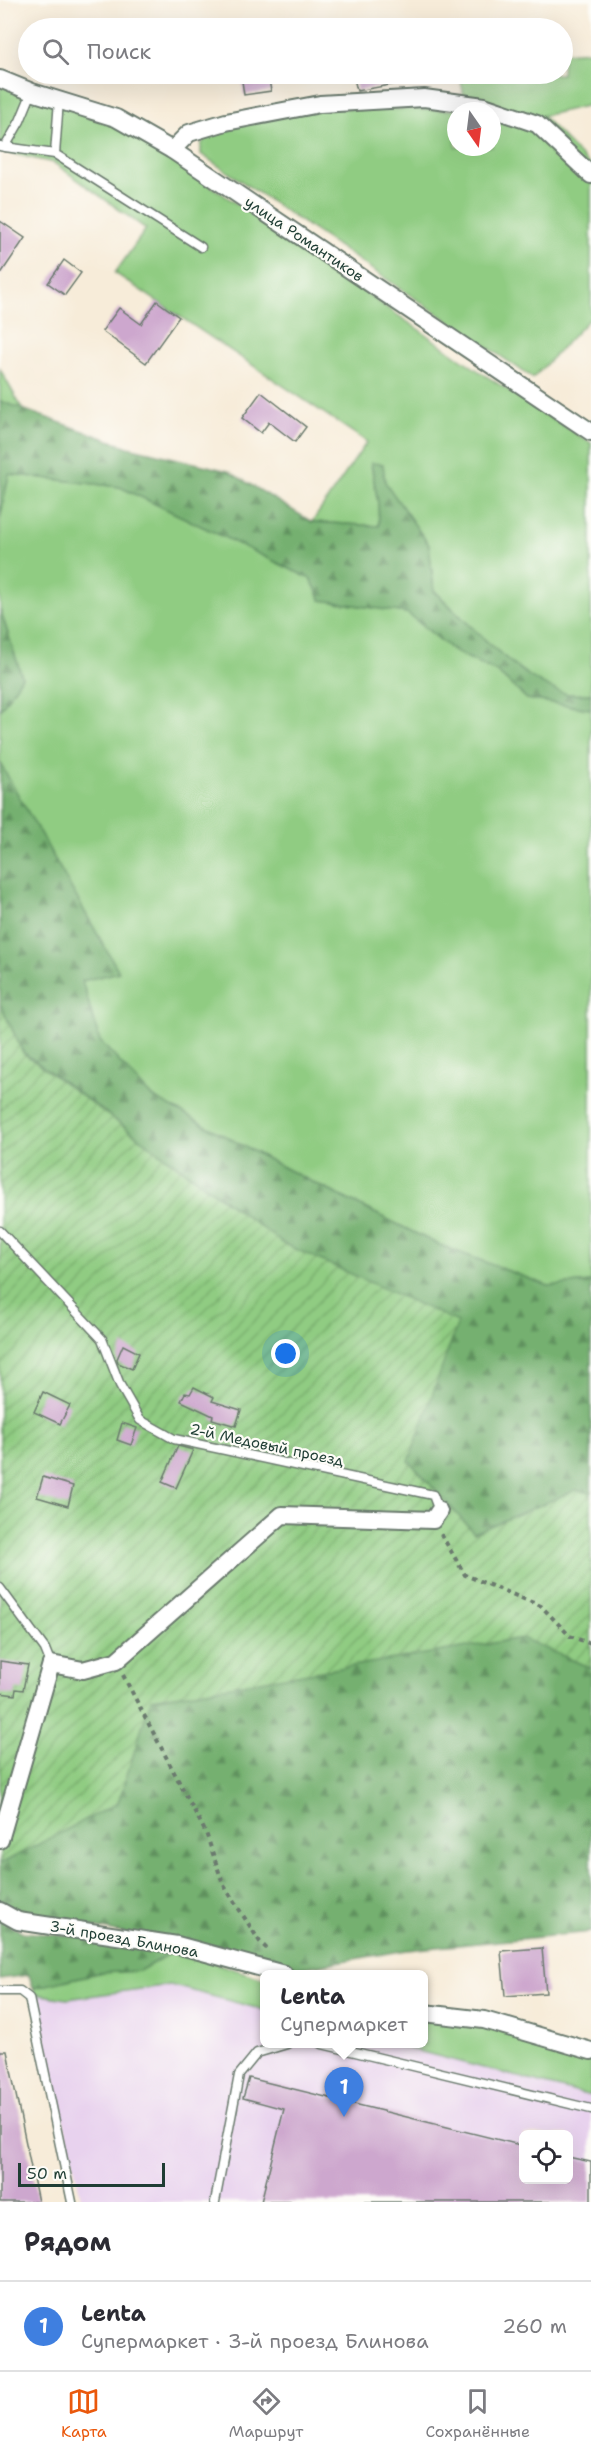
<!DOCTYPE html>
<html lang="ru">
<head>
<meta charset="utf-8">
<style>
  body { margin:0; font-family:"Shantell Sans",sans-serif; background:#f2f2f3; color:#2b2b33 }
  .controls { position:absolute; right:18px; bottom:18px; display:grid; overflow:hidden; border-radius:9px; box-shadow:0 6px 24px #0002 }
  .controls button { width:54px; height:54px; display:grid; place-items:center; padding:0; border:0; border-bottom:2px solid #e1e1e2; background:#fff; color:#2b2b33; font:30px sans-serif }
  .compass { position:absolute; left:447px; top:102px; width:54px; height:54px; border-radius:50%; background:#fff; box-shadow:0 6px 24px #0002; rotate:166deg }
  .scale { position:absolute; left:18px; bottom:15px; width:147px; box-sizing:border-box; padding-left:6px; border:3px solid #1f3d34; border-top:0; font-size:16px; line-height:21px; white-space:nowrap; color:#1f3d34; -webkit-text-stroke:4px #fdfcf7; paint-order:stroke }
  .you { position:absolute; left:286px; top:1354px; width:21px; height:21px; margin:-15px; border:4px solid #fff; border-radius:50%; background:#1a73e8; box-shadow:0 0 0 9px #1a73e833 }
  .badge { display:grid; place-items:center; width:39px; height:39px; border-radius:50%; background:#ea580c; color:#fff; font-size:20px; font-weight:700 }
  .pin { position:absolute; translate:-50% -50px; filter:drop-shadow(0 2px 3px #0008) }
  .pin::after { content:''; position:absolute; top:32px; width:21px; height:18px; background:inherit; clip-path:polygon(0 0,100% 0,50% 100%) }
  .popup { position:absolute; left:260px; top:1970px; width:168px; height:78px; box-sizing:border-box; display:grid; place-content:center; border-radius:9px; background:#fff; filter:drop-shadow(0 2px 4px #0005); font-size:20px; white-space:nowrap; color:#7c7c81 }
  .popup b { font-size:22px; color:#2b2b33 }
  .popup::after { content:''; position:absolute; left:50%; top:100%; margin-left:-12px; border:12px solid transparent; border-top-color:#fff }
  .list { margin:0; padding:0; list-style:none }
  h2 { display:flex; justify-content:space-between; align-items:center; height:78px; margin:0; padding:0 24px; font-size:26px }
  h2 small { font-size:20px; font-weight:400; color:#7c7c81 }
  .list li { display:grid; grid-template-columns:39px 1fr auto; gap:18px; align-items:center; box-sizing:border-box; height:90px; padding:0 24px; border-top:2px solid #e1e1e2 }
  .list b { display:block; font-size:22px; white-space:nowrap }
  .list p { margin:0; font-size:20px; white-space:nowrap; color:#7c7c81 }
  .list em { font-size:20px; font-style:normal; color:#7c7c81 }
  .icon { flex:none; width:33px; height:33px; fill:none; stroke:currentColor; stroke-width:2; stroke-linecap:round; stroke-linejoin:round }
  .map { position:relative; flex:none; width:591px; height:2202px; overflow:hidden }
  .search { position:absolute; background:#fff; box-shadow:0 6px 24px #0002; left:18px; right:18px; top:18px; height:66px; display:flex; align-items:center; gap:15px; box-sizing:border-box; padding:0 21px; border-radius:33px; color:#7c7c81; font-size:22px }
  .sheet { height:168px; background:#fff }
  nav { display:flex; justify-content:space-around; align-items:center; box-sizing:border-box; height:84px; border-top:2px solid #e1e1e2; background:#fff; font-size:16px; color:#7c7c81 }
  nav a { display:grid; justify-items:center; gap:3px }
  nav .on { color:#ea580c }
  .map>svg:first-child { display:block }
</style>
</head>
<body>
<div class="map">
<svg width="591" height="2202" viewBox="0 0 591 2202">
  <defs>
    <pattern id="forest-firs" width="22" height="20" patternUnits="userSpaceOnUse" patternTransform="scale(1.5)"><rect width="22" height="20" fill="#74b070"/><path d="M5 1l3.5 6h-7zM16 11l3.5 6h-7z" fill="#5f905d"/></pattern>
    <pattern id="garden-furrows" width="10" height="10" patternUnits="userSpaceOnUse" patternTransform="scale(1.5)"><rect width="10" height="10" fill="#90cc82"/><path d="M-1 1l2-2M0 10L10 0M9 11l2-2" fill="none" stroke="#75a76b"/></pattern>
  </defs>
  <rect width="100%" height="100%" fill="#fdfcf7"/>
  <filter id="ink" filterUnits="userSpaceOnUse"><feTurbulence type="fractalNoise" baseFrequency=".0167" numOctaves="2"/><feDisplacementMap in="SourceGraphic" scale="12" xChannelSelector="R" yChannelSelector="G"/><feConvolveMatrix kernelMatrix="1 2 1 2 8 2 1 2 1" color-interpolation-filters="sRGB"/></filter>
  <filter id="wash" filterUnits="userSpaceOnUse"><feTurbulence type="fractalNoise" baseFrequency=".008" numOctaves="4" result="noise"/><feDisplacementMap in="SourceGraphic" scale="24" xChannelSelector="R" yChannelSelector="G"/><feGaussianBlur stdDeviation="1.35" result="paint"/><feColorMatrix in="noise" values="0 0 0 0 0 0 0 0 0 0 0 0 0 0 0 0 0 1.4 0 .05"/><feComposite in="paint" operator="in"/></filter>
  <g filter="url(#wash)">
    <rect width="100%" height="100%" fill="#f7ecd9"/>
    <path fill="#e8d2ee" fill-rule="evenodd" d="M 170,1985 L 264,2010 L 264,2044 L 391,2044 L 591,2096 L 591,2202 L 82,2202 L 35,1994 L 67,1999 ZM 524,2134 L 568,2134 L 568,2180 L 524,2180 Z"/>
    <g fill="#90cc82" stroke="#58845b" stroke-width="1.5" fill-rule="evenodd">
      <path d="M 591,51 L 591,105 L 542,116 L 591,166 L 591,317 L 533,378 L 201,154 L 201,145 L 206,137 L 233,125 L 323,108 L 464,110 L 463,90 L 459,74 L 562,74 L 563,53 ZM 456,111 L 492,111 L 492,147 L 456,147 Z"/>
      <path d="M 0,86 L 100,119 L 140,137 L 486,376 L 591,443 L 591,694 C 584,694 575,695 568,694 C 524,685 466,621 434,590 L 429,545 L 371,464 L 378,503 L 379,526 L 312,522 L 367,442 L 115,273 L 146,229 L 54,163 L 0,151 Z"/>
      <polygon points="0,369 23,410 0,401"/>
      <polygon points="9,474 120,487 311,579 321,600 407,613 454,651 497,672 527,699 591,709 591,1282 549,1286 437,1244 288,1170 151,1096 100,1042 81,981 119,972 0,763 0,710 22,677 0,609 0,519"/>
      <polygon points="176,1950 264,1979 264,2010 170,1985 67,1999 35,1994 33,1988 97,1973 139,1971"/>
      <polygon points="424,2020 483,2026 591,2058 591,2096 391,2044 424,2044"/>
    </g>
    <g fill="url(#forest-firs)" stroke="#4a7652" stroke-width="1.5">
      <path d="M 0,401 L 128,447 L 228,471 L 312,522 L 379,526 L 378,503 L 371,463 L 383,464 L 385,482 L 429,545 L 434,591 C 466,621 524,685 568,694 C 575,695 584,694 591,694 L 591,709 L 527,699 L 497,672 L 454,651 L 407,613 L 321,600 L 311,579 L 120,487 L 9,474 L 0,519 Z"/>
      <polygon points="0,609 22,677 0,710"/>
      <polygon points="0,763 119,972 82,981 100,1041 151,1096 288,1170 437,1244 548,1286 591,1282 591,1493 576,1490 474,1533 409,1461 457,1322 284,1244 23,1052 0,1004"/>
      <polygon points="522,1638 591,1668 591,1932 407,1950 296,1969 20,1912 0,1900 0,1864 118,1803 151,1699"/>
      <polygon points="0,1921 23,1932 111,1940 176,1950 139,1971 97,1973 33,1988 29,1975 0,1979"/>
    </g>
    <polygon fill="url(#garden-furrows)" stroke="#58845b" stroke-width="1.5" points="0,1004 23,1053 284,1244 458,1322 409,1461 474,1533 576,1490 591,1493 591,1668 522,1638 151,1699 118,1803 0,1864"/>
    <g id="blocks">
      <g fill="#cda7ce">
        <polygon points="241,74 268,74 271,91 244,95"/>
        <polygon points="353,74 417,74 418,80 357,91"/>
        <polygon points="0,221 25,238 0,275"/>
        <polygon points="64,260 81,273 65,295 48,283"/>
        <polygon points="157,301 179,317 146,363 102,331 119,308 141,324"/>
        <polygon points="261,392 306,427 295,442 269,422 261,433 242,418"/>
        <polygon points="123,1345 139,1353 132,1369 118,1363 117,1359"/>
        <polygon points="194,1387 214,1397 212,1401 241,1410 236,1426 212,1419 213,1416 181,1401 185,1393 190,1394"/>
        <polygon points="43,1392 70,1405 60,1424 34,1412"/>
        <polygon points="122,1423 137,1428 131,1445 117,1440"/>
        <polygon points="178,1446 193,1450 176,1488 162,1482"/>
        <polygon points="43,1477 73,1486 68,1506 37,1497"/>
        <polygon points="0,1661 28,1665 23,1690 16,1689 15,1695 0,1693"/>
        <polygon points="542,1948 546,1993 505,1996 501,1951"/>
        <polygon points="0,2051 7,2051 38,2202 0,2202"/>
        <polygon points="249,2078 524,2146 524,2180 568,2180 568,2157 591,2162 591,2202 261,2202 284,2109 243,2098"/>
      </g>
    </g>
  </g>
  <g filter="url(#ink)">
    <use href="#blocks" fill-opacity="0" stroke="#6b7a6e" stroke-width="1.5"/>
    <g fill="none" stroke-linecap="round" stroke-linejoin="round">
      <g stroke="#6b7a6e" stroke-width="11">
        <g id="lane">
          <polyline points="59,100 55,154 201,247"/>
          <polyline points="0,146 5,147 20,121 32,92"/>
          <polyline points="5,147 55,154"/>
          <polyline points="0,1231 102,1339 120,1385 140,1420 174,1439 433,1495 439,1511"/>
          <polyline points="0,1588 45,1649 51,1664"/>
          <polyline points="0,1991 20,1991 29,1998 72,2202"/>
          <polyline points="322,2044 591,2109"/>
          <polyline points="215,2202 239,2075 257,2053 287,2044"/>
        </g>
      </g>
      <g stroke="#6b7a6e" stroke-width="20">
        <g id="street">
          <polyline points="0,79 32,92 116,118 172,150 591,432"/>
          <polyline points="172,150 189,133 226,122 320,104 424,98 484,106 537,124 591,175"/>
          <polyline points="0,1840 51,1664 83,1670 116,1661 282,1515 433,1520 439,1511"/>
          <polyline points="0,1911 18,1921 177,1945 284,1974"/>
          <polyline points="424,2013 484,2020 591,2051"/>
        </g>
      </g>
      <g stroke="#6b7a6e" stroke-width="4" stroke-dasharray="4.5 4.5" stroke-linecap="butt">
        <polyline points="441,1534 465,1575 541,1606 570,1636 591,1644"/>
        <polyline points="123,1675 206,1833 223,1884 260,1942 269,1951"/>
      </g>
      <use href="#lane" stroke="#fff" stroke-width="8"/>
      <use href="#street" stroke="#fff" stroke-width="16"/>
    </g>
  </g>
  <g text-anchor="middle" stroke-width="4.5" stroke-linejoin="round" paint-order="stroke">
    <g font-size="15" fill="#1f3d34" stroke="#fdfcf7">
      <text transform="translate(304 239) rotate(34)" y="5">улица Романтиков</text>
      <text transform="translate(267 1445) rotate(12)" y="5">2-й Медовый проезд</text>
      <text transform="translate(124 1939) rotate(10)" y="5">3-й проезд Блинова</text>
    </g>
  </g>
</svg>
<div class="controls">
<button><svg class="icon" aria-label="locate" viewBox="0 0 24 24"><circle cx="12" cy="12" r="6"/><path d="M12 2v4M12 18v4M2 12h4M18 12h4"/></svg></button>
</div>
<svg class="compass" viewBox="-18 -18 36 36"><path d="M0-13l5 13h-10z" fill="#e53935"/><path d="M0 13l5-13h-10z" fill="#7c7c81"/></svg>
<div class="scale">50 m</div>
<div class="you"></div>
<div class="pin badge" style="left:344px;top:2117px;background:#3f7fe0">1</div>
<div class="popup"><b>Lenta</b>Супермаркет</div>
<div class="search"><svg class="icon" aria-label="search" viewBox="0 0 24 24"><circle cx="10" cy="10" r="6"/><path d="M15 15l6 6"/></svg>Поиск</div>
</div>
<section class="sheet">
<h2>Рядом<small></small></h2>
<ul class="list">
<li><span class="badge" style="background:#3f7fe0">1</span><div><b>Lenta</b><p>Супермаркет · 3-й проезд Блинова</p></div><em>260 m</em></li>
</ul>
</section>
<nav>
<a class="on"><svg class="icon" aria-label="map" viewBox="0 0 24 24"><path d="M3 6l6-2 6 2 6-2v14l-6 2-6-2-6 2zM9 4v14M15 6v14"/></svg>Карта</a>
<a><svg class="icon" aria-label="directions" viewBox="0 0 24 24"><path d="M12 3l9 9-9 9-9-9zM9 14v-3h6M13 9l2 2-2 2"/></svg>Маршрут</a>
<a><svg class="icon" aria-label="saved" viewBox="0 0 24 24"><path d="M7 4h10v16l-5-4-5 4z"/></svg>Сохранённые</a>
</nav>
</body>
</html>
